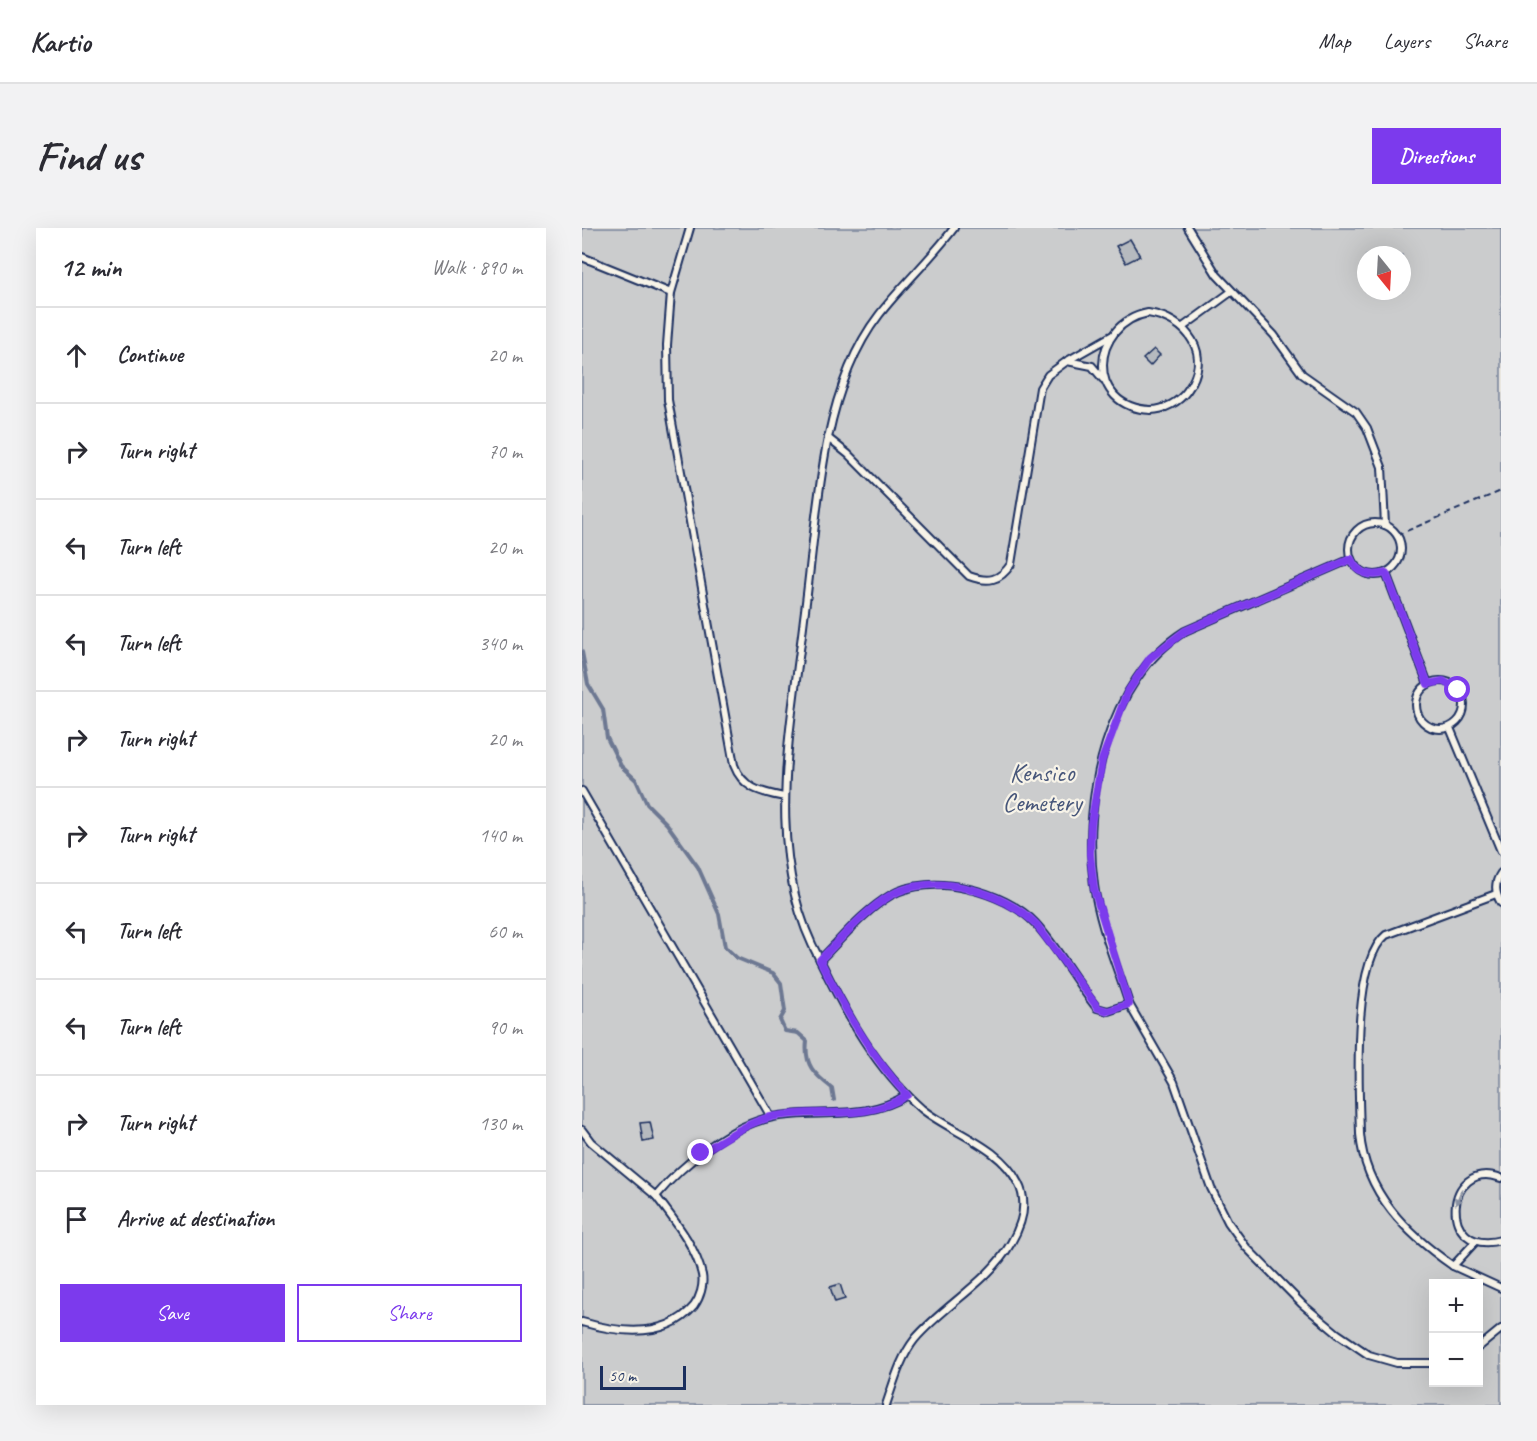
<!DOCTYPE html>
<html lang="en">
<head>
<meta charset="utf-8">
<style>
  body { margin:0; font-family:Caveat,sans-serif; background:#f2f2f3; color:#2b2b33 }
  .controls { position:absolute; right:18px; bottom:18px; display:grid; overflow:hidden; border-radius:0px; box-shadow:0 6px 24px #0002 }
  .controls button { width:54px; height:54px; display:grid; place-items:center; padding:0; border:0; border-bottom:2px solid #e1e1e2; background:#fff; color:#2b2b33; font:30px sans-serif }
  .compass { position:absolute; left:775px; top:18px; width:54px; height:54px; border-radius:50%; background:#fff; box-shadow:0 6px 24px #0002; rotate:162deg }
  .scale { position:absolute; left:18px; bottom:15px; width:86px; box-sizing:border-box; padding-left:6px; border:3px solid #1b2f5e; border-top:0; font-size:16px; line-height:21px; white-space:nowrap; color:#1b2f5e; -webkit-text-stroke:4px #f7f3e8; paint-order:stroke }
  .stop { position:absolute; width:18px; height:18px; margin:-14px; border:4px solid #7c3aed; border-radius:50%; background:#fff }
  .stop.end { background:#7c3aed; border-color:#fff; box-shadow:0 2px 6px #0008 }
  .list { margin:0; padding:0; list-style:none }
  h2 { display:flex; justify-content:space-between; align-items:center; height:78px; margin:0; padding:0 24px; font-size:26px }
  h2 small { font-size:20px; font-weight:400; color:#7c7c81 }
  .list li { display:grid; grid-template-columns:39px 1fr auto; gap:18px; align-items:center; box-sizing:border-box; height:96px; padding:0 24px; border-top:2px solid #e1e1e2 }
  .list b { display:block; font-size:22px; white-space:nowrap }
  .list em { font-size:20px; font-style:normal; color:#7c7c81 }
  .actions { display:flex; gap:12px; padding:18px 24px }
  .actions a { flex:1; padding:14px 0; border:2px solid #7c3aed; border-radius:0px; text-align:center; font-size:21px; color:#7c3aed }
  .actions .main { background:#7c3aed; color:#fff }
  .icon { flex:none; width:33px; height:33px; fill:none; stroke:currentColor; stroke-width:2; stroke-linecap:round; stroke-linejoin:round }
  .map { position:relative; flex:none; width:919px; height:1177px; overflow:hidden; border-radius:0px }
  header { display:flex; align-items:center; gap:36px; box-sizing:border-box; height:84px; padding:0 30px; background:#fff; border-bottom:2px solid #e1e1e2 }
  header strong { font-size:28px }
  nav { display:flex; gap:33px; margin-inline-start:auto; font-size:21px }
  .intro { display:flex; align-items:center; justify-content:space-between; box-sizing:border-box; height:144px; padding:0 36px }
  h1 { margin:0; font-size:42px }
  .button { padding:15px 27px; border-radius:0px; background:#7c3aed; color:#fff; font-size:21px; font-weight:700 }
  main { display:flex; gap:36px; padding:0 36px }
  aside { flex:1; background:#fff; border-radius:0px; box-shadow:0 6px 24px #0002 }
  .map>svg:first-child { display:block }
</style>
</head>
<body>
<header>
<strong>Kartio</strong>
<nav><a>Map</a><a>Layers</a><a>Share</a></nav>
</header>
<div class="intro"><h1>Find us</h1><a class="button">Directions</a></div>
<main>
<aside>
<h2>12 min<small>Walk · 890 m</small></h2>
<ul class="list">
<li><svg class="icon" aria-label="ahead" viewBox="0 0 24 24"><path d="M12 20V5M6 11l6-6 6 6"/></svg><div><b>Continue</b></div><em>20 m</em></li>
<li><svg class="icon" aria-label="right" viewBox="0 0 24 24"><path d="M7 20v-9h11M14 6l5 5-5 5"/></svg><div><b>Turn right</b></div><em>70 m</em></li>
<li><svg class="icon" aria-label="left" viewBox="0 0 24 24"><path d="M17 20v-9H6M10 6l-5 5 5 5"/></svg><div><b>Turn left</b></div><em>20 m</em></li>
<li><svg class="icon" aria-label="left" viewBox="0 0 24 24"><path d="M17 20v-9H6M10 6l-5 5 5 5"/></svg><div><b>Turn left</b></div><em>340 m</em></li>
<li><svg class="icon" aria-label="right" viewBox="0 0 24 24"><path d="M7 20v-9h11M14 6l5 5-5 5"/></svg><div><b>Turn right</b></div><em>20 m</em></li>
<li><svg class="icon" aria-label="right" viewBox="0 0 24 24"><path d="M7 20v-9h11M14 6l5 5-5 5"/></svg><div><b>Turn right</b></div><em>140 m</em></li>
<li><svg class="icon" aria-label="left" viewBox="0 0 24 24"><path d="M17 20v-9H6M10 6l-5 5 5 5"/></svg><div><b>Turn left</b></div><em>60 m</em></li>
<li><svg class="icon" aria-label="left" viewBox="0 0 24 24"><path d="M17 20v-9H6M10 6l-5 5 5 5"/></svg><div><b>Turn left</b></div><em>90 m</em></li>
<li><svg class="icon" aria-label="right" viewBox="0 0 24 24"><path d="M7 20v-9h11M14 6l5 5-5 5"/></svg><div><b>Turn right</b></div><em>130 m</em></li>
<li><svg class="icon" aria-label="arrive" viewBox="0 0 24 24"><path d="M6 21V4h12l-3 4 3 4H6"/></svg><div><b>Arrive at destination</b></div></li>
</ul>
<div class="actions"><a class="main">Save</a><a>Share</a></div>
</aside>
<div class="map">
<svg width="919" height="1177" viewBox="0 0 919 1177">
  <rect width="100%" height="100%" fill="#eae7e0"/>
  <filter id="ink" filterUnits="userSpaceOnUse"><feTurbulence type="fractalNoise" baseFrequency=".0167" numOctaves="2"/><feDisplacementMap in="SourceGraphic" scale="12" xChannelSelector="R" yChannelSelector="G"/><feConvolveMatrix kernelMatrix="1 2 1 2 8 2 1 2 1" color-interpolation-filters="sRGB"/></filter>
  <g filter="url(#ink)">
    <path fill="#cbcccd" stroke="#737e96" stroke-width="1.5" fill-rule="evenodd" d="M 0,0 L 919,0 L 919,1177 L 0,1177 ZM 784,27 L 820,27 L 820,63 L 784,63 ZM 852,1056 L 897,1056 L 897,1154 L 852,1154 Z"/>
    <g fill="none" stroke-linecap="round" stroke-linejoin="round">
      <path stroke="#6d7892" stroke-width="4" d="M 0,424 L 6,456 L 21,481 L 25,510 L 39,538 L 54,552 L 65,576 L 85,596 L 116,639 L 137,686 L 143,719 L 155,730 L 191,745 L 199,755 L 203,783 L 198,792 L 203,803 L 216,805 L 225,813 C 222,837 232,846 250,860 L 252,872"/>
    </g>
    <g fill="#b6babf" stroke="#1b2f5e" stroke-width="1.5">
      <polygon points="548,11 558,28 544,35 534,18"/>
      <polygon points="572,121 578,127 568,138 561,131"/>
      <polygon points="68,894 72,912 61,914 58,895"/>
      <polygon points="258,1056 263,1071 253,1074 248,1059"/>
    </g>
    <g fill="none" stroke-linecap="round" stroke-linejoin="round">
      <g stroke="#1b2f5e" stroke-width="10">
        <g id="service">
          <path d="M 108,0 L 89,65 L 85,117 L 86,172 L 152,537 C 161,561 179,564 202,569"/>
          <path d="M 372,0 C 349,31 320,57 297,87 C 270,122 255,167 246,210 L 266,226 L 387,348 C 406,355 418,353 429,336 L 458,160 L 466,147 L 485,133 L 510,138 L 521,151"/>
          <polyline points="606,0 635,47 692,107 720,146 774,184 785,200 800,239 803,297"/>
          <polyline points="0,29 89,65"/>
          <path d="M 566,85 C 605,91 632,126 605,163 C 597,174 582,182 569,182 C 503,180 508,96 566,85 Z"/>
          <polyline points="601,99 649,64"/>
          <polyline points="485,133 529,108"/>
          <circle cx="793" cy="321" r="26"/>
          <polyline points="804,345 846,456"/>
          <circle cx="858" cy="477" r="24"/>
          <polyline points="868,500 919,623"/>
          <polyline points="0,563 189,889"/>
          <path d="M 919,645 C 912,655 913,665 919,675"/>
          <path d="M 238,732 C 180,627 209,503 222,390 C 230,330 234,269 246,210"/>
          <polyline points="547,776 592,854 629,960 646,994 664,1019 720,1076 756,1106 787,1127 815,1135 852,1135"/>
          <path d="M 0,902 L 9,914 L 74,968 C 101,936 148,897 191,889 C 236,881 285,893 325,867"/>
          <path d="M 919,950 C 862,929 855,1030 919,1012"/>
          <path d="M 894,1013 L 871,1038 C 825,1006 783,965 778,906 C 777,862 769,735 804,707 L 914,666"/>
          <polyline points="871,1038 919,1060"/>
          <path d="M 0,1094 C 37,1105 84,1111 112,1078 C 118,1070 122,1057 120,1047 C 114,1018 91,991 74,968"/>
          <polyline points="897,1119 919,1101"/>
          <path d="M 304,1177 C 312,1154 318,1130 333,1111 C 362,1077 407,1054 429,1015 C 440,996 447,975 436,955 C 418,918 370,905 340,881 C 294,841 264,786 238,732 C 260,710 282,683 309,667 C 349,644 423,663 453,695 C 477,721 493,753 515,780 L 526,783 L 547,776 C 535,738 517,697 512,657 C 500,571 525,452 603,403 L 769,331"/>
        </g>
      </g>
      <polyline stroke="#1b2f5e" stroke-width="2" stroke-dasharray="6 4.5" stroke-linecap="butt" points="815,307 919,263"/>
      <use href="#service" stroke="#f7f3e8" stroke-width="6"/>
    </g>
    <defs><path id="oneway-solid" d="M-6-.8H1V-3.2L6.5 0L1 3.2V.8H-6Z" transform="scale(1.5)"/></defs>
    <use fill="#8991a3" href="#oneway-solid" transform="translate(877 969) rotate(112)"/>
  </g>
  <g fill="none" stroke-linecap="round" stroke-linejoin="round" filter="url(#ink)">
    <path stroke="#7c3aed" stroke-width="8" d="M 119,925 C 141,912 164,895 189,889 C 236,879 283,895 325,867 C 288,827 262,780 238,732 C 260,710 282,683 309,667 C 351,643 422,664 454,696 L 516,780 L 526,783 L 547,776 L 512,661 L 508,626 L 509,596 L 520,532 L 545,465 L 568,430 L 603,403 L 769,331 C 775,346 790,349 804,345 L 846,456 L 861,453 L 876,462"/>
  </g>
  <g text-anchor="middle" stroke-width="4.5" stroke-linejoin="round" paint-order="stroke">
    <g font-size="26" fill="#47567a" stroke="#f7f3e8">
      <text x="460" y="553">Kensico<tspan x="460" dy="30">Cemetery</tspan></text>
    </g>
  </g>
</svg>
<div class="controls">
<button>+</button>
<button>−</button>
</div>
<svg class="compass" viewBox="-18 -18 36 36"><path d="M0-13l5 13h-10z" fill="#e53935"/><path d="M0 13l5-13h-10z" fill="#7c7c81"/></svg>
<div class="scale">50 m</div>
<div class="stop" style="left:876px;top:462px"></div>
<div class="stop end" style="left:119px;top:925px"></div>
</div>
</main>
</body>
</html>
